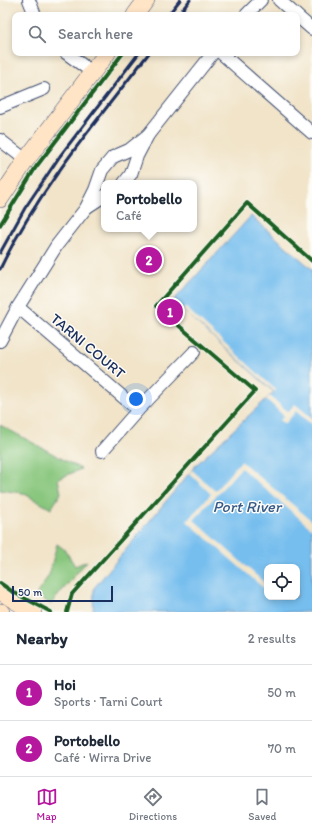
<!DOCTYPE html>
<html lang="en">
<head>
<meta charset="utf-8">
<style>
  body { margin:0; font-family:Itim,sans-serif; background:#f2f2f3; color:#1f2937 }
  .controls { position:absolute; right:12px; bottom:12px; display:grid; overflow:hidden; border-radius:8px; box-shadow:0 2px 6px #0003 }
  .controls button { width:36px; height:36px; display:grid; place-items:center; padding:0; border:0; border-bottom:1px solid #e0e1e3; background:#fff; color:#1f2937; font:20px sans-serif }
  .scale { position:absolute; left:12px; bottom:10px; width:101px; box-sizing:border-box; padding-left:4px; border:2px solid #1b2f5e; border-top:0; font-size:11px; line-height:14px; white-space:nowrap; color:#1b2f5e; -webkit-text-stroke:3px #fdfcf7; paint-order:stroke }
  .you { position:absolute; left:136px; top:399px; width:14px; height:14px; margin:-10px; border:3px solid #fff; border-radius:50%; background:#1a73e8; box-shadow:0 0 0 6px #1a73e833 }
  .badge { display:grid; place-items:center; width:26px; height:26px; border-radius:50%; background:#b5179e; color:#fff; font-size:13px; font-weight:700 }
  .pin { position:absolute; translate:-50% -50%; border:2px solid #fff; box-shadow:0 1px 4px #0006 }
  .popup { position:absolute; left:101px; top:180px; width:96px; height:52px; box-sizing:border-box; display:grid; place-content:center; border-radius:8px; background:#fff; filter:drop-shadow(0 1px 3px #0005); font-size:13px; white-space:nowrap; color:#747a83 }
  .popup b { font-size:15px; color:#1f2937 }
  .popup::after { content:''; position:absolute; left:50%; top:100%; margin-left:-8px; border:8px solid transparent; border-top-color:#fff }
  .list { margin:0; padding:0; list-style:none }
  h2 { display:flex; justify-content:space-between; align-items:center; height:52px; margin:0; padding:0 16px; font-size:17px }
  h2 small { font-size:13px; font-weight:400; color:#747a83 }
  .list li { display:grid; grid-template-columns:26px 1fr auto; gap:12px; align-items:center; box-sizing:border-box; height:56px; padding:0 16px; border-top:1px solid #e0e1e3 }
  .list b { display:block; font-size:15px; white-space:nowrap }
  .list p { margin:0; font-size:13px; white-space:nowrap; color:#747a83 }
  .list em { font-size:13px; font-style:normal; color:#747a83 }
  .icon { flex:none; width:22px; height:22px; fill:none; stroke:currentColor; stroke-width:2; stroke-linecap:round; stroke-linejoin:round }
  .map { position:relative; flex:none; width:312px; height:612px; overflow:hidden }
  .search { position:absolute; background:#fff; box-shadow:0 2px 6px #0003; left:12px; right:12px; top:12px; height:44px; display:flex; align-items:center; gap:10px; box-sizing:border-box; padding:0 14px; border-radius:8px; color:#747a83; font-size:15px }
  .sheet { height:164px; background:#fff }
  nav { display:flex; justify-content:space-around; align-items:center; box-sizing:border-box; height:56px; border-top:1px solid #e0e1e3; background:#fff; font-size:11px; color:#747a83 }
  nav a { display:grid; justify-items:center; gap:2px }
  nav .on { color:#b5179e }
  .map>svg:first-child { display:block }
</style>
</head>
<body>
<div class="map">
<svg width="312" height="612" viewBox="0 0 312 612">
  <rect width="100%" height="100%" fill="#fdfcf7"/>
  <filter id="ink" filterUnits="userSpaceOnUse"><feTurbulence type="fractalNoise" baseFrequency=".025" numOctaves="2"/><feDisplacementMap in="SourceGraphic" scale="8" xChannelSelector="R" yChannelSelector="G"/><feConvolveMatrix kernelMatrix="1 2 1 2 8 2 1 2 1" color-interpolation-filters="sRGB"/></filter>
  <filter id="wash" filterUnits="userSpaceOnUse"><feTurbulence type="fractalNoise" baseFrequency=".012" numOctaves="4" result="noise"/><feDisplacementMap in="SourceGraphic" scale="16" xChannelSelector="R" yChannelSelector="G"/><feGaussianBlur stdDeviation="0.9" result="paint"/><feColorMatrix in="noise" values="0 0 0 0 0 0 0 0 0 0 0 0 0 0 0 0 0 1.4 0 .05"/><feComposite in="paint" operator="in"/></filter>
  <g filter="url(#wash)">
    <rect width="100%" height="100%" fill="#f1e4c9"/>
    <g fill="#88c67d" stroke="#527a6e">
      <polygon points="0,425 81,469 58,479 61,493 51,509 23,493 0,490"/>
      <polygon points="57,544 65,550 75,566 87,561 51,604 36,595 49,575"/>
    </g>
    <path fill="#76beee" stroke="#4876a6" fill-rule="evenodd" d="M 251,216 L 312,269 L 312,612 L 93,612 L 94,588 L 196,465 L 274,392 L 173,301 ZM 267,567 L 297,567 L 297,597 L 267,597 Z"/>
    <g fill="#f1e4c9">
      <polygon points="185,307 276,390 275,392 183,310"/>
      <polygon points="270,396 288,412 295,404 312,418 312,425 296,411 285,424 280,420 284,416 266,399"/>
      <polygon points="241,461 312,521 312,529 241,468 194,520 267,585 267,591 187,521 211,494 189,473 192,470 215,491"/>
    </g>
  </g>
  <g filter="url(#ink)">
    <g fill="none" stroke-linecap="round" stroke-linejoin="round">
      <g stroke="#3b4a6e" stroke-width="14">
        <g id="minor">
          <polyline points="29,0 35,15"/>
          <polyline points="279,0 296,15"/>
          <polyline points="246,15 261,0"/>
          <polyline points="297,16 312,29"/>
          <polyline points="66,53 92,72"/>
          <polyline points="221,53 312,133"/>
          <polyline points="0,107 44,89"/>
          <polyline points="0,140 26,160"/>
          <polyline points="124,183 131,174 137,156 148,135 213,53"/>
          <polyline points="87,207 104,196"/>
          <polyline points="18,307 138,410"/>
          <polyline points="0,341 18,307 57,245 86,208 95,190 102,170 113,157 129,150 148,135"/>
          <polyline points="102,451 138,410 194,352"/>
        </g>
      </g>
      <g stroke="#3b4a6e" stroke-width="18">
        <g id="secondary">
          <polyline points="135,15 146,0"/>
          <polyline points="0,199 26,160 107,53"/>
          <polyline points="0,591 33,612"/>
          <polyline points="0,612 1,612"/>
        </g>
      </g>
      <use href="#minor" stroke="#fff" stroke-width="12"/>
      <use href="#secondary" stroke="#ffe4c6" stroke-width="17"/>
      <g stroke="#1b2f5e" stroke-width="3">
        <polyline points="168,15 180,0"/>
        <polyline points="178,15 190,0"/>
        <polyline points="0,253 25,208 60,156 139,53"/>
        <path d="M 0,269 C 38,190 96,122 149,53"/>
      </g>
      <g stroke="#fdfcf7" stroke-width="6">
        <g id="cycleway">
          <polyline points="0,225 36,167 123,53"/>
          <polyline points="0,583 13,592 51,612"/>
          <polyline points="67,612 72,594 255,391 156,306 247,203 312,261"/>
        </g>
      </g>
      <use href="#cycleway" stroke="#1b5e20" stroke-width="4"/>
    </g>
  </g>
  <g text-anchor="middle" stroke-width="3" stroke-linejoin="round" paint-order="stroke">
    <g font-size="15" fill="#1b2f5e" stroke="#fdfcf7">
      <text transform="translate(88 346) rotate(40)" y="5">TARNI COURT</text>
    </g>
    <g font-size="16" font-style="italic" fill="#365a89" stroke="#fdfcf7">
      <text x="247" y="512">Port River</text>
    </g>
  </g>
</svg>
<div class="controls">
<button><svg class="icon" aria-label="locate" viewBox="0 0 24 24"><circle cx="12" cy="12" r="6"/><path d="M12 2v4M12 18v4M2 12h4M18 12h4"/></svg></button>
</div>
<div class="scale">50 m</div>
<div class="you"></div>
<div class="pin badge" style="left:170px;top:312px">1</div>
<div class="pin badge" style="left:149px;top:260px">2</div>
<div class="popup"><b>Portobello</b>Café</div>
<div class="search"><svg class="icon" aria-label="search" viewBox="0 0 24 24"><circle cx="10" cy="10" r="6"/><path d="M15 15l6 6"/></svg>Search here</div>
</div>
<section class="sheet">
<h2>Nearby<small>2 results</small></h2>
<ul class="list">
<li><span class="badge">1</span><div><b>Hoi</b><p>Sports · Tarni Court</p></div><em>50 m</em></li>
<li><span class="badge">2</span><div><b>Portobello</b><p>Café · Wirra Drive</p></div><em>70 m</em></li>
</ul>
</section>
<nav>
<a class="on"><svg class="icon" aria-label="map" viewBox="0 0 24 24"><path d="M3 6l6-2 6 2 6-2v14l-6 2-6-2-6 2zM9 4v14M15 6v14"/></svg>Map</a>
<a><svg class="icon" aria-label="directions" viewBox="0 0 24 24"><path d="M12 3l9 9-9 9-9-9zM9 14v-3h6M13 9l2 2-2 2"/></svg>Directions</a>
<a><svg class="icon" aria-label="saved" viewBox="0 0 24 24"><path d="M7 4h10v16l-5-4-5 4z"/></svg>Saved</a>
</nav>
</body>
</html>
